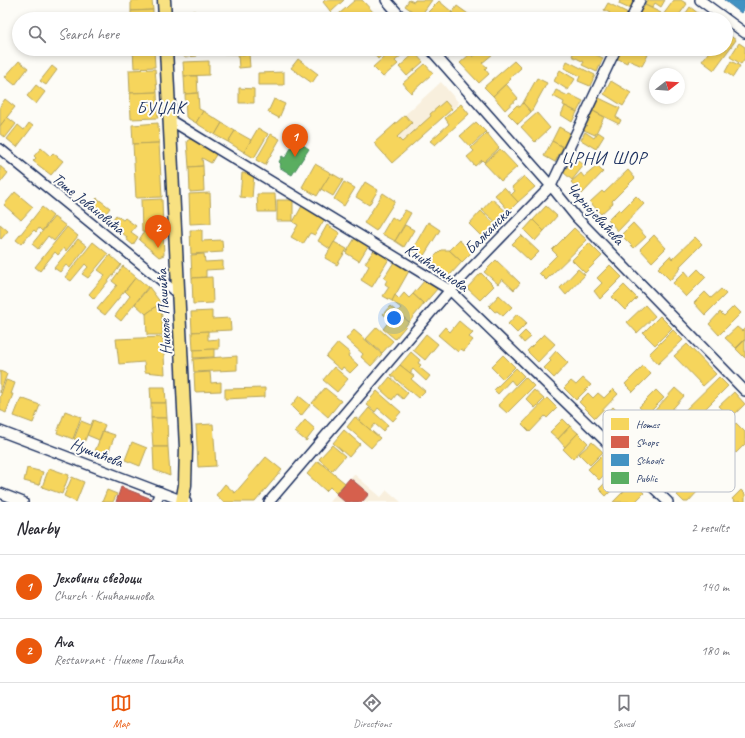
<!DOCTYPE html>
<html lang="en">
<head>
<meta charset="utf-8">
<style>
  body { margin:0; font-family:Caveat,sans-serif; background:#f7f7f7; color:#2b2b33 }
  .compass { position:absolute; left:649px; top:68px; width:36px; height:36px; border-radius:50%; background:#fff; box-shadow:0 2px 6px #0003; rotate:73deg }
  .you { position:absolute; left:394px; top:318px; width:14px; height:14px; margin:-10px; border:3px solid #fff; border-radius:50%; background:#1a73e8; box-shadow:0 0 0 6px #1a73e833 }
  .badge { display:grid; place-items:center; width:26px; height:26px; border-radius:50%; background:#ea580c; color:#fff; font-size:13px; font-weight:700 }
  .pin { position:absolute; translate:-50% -33px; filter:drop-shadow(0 1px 2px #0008) }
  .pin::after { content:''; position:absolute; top:21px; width:14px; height:12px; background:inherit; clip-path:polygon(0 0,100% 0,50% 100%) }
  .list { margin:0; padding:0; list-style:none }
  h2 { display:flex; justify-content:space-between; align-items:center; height:52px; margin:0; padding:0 16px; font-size:17px }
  h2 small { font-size:13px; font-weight:400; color:#7c7c81 }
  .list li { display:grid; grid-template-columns:26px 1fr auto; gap:12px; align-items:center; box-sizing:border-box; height:64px; padding:0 16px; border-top:1px solid #e1e1e2 }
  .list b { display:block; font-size:15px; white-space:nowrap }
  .list p { margin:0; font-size:13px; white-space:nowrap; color:#7c7c81 }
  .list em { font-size:13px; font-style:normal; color:#7c7c81 }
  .icon { flex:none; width:22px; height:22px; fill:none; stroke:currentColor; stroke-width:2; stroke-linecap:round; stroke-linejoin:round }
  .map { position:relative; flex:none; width:745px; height:502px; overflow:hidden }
  .search { position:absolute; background:#fff; box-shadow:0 2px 6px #0003; left:12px; right:12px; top:12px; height:44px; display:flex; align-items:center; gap:10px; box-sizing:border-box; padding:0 14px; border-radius:22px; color:#7c7c81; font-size:15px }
  .sheet { height:180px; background:#fff }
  nav { display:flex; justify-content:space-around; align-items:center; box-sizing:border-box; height:56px; border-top:1px solid #e1e1e2; background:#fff; font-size:11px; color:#7c7c81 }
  nav a { display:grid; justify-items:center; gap:2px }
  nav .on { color:#ea580c }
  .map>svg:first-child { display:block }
</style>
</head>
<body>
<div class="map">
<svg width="745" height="502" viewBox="0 0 745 502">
  <rect width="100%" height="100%" fill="#fdfcf7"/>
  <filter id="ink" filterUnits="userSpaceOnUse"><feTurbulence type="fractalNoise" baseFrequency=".025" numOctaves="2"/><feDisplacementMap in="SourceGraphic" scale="8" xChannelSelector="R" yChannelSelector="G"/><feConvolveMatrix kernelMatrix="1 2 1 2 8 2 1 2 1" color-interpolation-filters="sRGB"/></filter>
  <g filter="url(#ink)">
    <g fill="#f8efdd">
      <polygon points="441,82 459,103 392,163 374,143"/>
      <polygon points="354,474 381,497 387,490 401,502 329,502"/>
    </g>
    <g fill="#f6d55c" stroke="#b4a35d">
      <polygon points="131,0 152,0 153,10 131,11"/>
      <polygon points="325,0 344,0 331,12 323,2"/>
      <polygon points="355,0 362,0 375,14 369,19 343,19 339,14"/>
      <polygon points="409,0 414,2 415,0 432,0 420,17 405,6"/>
      <polygon points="620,0 634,0 630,9 619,4"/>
      <polygon points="647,0 665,0 661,7 655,3 652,8 645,5"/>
      <polygon points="674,0 681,0 687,4 676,19 660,19"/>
      <polygon points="439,1 452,12 445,19 436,19 428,12"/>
      <polygon points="608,3 628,13 625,19 608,19 610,13 604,10"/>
      <polygon points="645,5 661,13 658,19 637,18"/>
      <polygon points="457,6 471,16 469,19 448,19"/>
      <polygon points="690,7 699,14 696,19 682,19"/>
      <polygon points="153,10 153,19 124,19 131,18 131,11"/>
      <polygon points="195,11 196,19 181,19 181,12"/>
      <polygon points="726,33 736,40 714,70 702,61 711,49 726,49"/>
      <polygon points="739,43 745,47 745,58 741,64 730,57"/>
      <polygon points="133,49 154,49 155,67 134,68"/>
      <polygon points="184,49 196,49 197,56 184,57"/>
      <polygon points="202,49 237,49 237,54 202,53"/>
      <polygon points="370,49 389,49 378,59"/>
      <polygon points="393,49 401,49 404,53 395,61 398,64 383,77 373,67"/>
      <polygon points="447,49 461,49 453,56"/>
      <polygon points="482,49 488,49 493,54 482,63 487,67 485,69 489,74 479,83 460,63 470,54 473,57"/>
      <polygon points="575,49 583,49 603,58 597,72 582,65 584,62 572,56"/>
      <polygon points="620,49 635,49 648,55 642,66 628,60 627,63 616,58"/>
      <polygon points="415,53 423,62 407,76 399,67"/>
      <polygon points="249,54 250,67 239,68 238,55"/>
      <polygon points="298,59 318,74 312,83 291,68"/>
      <polygon points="19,61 28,68 15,85 5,77"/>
      <polygon points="209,61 209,75 184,76 183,62"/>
      <polygon points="514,61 521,68 510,78 511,79 493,96 484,87"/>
      <polygon points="567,61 595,75 590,86 578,81 580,76 564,68"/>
      <polygon points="731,61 740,66 733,77 725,72"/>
      <polygon points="425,64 433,73 411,93 403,83"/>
      <polygon points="52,66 57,70 46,85 40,81"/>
      <polygon points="155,69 157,92 130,93 129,70"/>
      <polygon points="560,70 575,79 568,90 554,81"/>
      <polygon points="284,72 284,85 258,85 258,73"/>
      <polygon points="184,76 197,76 198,93 185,94"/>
      <polygon points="537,78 547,83 531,112 523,103"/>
      <polygon points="611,81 631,93 623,106 604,94"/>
      <polygon points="506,84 518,98 505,110 493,96"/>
      <polygon points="36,85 45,92 36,104 27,96"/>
      <polygon points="239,88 254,89 254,103 239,103"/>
      <polygon points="556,90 568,96 569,94 583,101 577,112 563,105 564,102 553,96"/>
      <polygon points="157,92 158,118 131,119 130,93"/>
      <polygon points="198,93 199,109 203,111 196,123 186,117 185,94"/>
      <polygon points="599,98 620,108 616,117 621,120 619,124 593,111"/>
      <polygon points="5,99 15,107 0,126 0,106"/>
      <polygon points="274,99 285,104 279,118 268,112"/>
      <polygon points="445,101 452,109 392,163 374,143 405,115 412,123 397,137 402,142 431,116 430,114"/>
      <polygon points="523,103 531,112 518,124 508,114 517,105 520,107"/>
      <polygon points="461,104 469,114 435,145 430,141 449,124 445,118"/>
      <polygon points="565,106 577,112 572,122 561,115"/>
      <polygon points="203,111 222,123 215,135 196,123"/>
      <polygon points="593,111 604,117 595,135 584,130"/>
      <polygon points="537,113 550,128 535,142 521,127"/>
      <polygon points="7,117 16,124 5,138 0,134 0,126"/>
      <polygon points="476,122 486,132 470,147 460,136"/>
      <polygon points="29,123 33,126 17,147 7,139 18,125 24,130"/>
      <polygon points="158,123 159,143 133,144 132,125"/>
      <polygon points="222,123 235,131 228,142 215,135"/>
      <polygon points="559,127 570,133 563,147 552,141"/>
      <polygon points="258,128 268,134 254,158 244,152"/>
      <polygon points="235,131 251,140 244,152 228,142"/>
      <polygon points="585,132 594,138 598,132 604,136 596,149 581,140"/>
      <polygon points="487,133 499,148 484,162 482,160 475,166 467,157 474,151 471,148"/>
      <polygon points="271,134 280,139 265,165 256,160"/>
      <polygon points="192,138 217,153 211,163 202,158 203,166 189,167 187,141"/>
      <polygon points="552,141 563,147 555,162 544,156"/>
      <polygon points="159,143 162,197 136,198 133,144"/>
      <polygon points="41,148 50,156 53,153 63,161 51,175 33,161 36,158 34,156"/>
      <polygon points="500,149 517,167 501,181 484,163"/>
      <polygon points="575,158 584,165 572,180 563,172"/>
      <polygon points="315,164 331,173 317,196 302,187"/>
      <polygon points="0,166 8,173 0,183"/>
      <polygon points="203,166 204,191 190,192 189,167"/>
      <polygon points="597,166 603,172 582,194 571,182 581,173 584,177"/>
      <polygon points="628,170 635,178 612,201 613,203 601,214 590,202 602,191 604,193"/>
      <polygon points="242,173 254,174 252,198 240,197"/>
      <polygon points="331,173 343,180 333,196 321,189"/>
      <polygon points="524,176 535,187 518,202 511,195 515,191 512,187"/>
      <polygon points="344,182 355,188 344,206 334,199"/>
      <polygon points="365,182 378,190 369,205 356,197"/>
      <polygon points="504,187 518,202 509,211 495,195"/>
      <polygon points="15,192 33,207 21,220 4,205"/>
      <polygon points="210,193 211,223 190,224 189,194"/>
      <polygon points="383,193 395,201 376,231 364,223"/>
      <polygon points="257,194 275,194 276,212 258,212"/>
      <polygon points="636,196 644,204 618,231 608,220 619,209 621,211"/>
      <polygon points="97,198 110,208 103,217 90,207"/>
      <polygon points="162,199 163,231 142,232 141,200"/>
      <polygon points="492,199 508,213 498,224 482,210"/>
      <rect x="277" y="200" width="16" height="21"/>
      <polygon points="302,206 324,220 315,235 310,233 303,244 291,237 298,225 293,222"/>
      <polygon points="546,206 557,216 544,231 533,220"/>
      <polygon points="42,207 53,216 42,231 39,228 36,232 34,230 21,244 16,240"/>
      <polygon points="405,210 411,213 395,241 382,234 392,217 398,221"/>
      <polygon points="481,211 497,226 484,239 469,224"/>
      <polygon points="116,215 123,220 125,218 136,226 131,232 138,237 133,245 126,239 127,237 110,223"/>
      <polygon points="54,217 66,226 54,241 48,236 38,249 32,244"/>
      <polygon points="533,220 544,231 535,241 524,230"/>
      <polygon points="428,222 440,230 423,257 412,250"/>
      <polygon points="633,223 646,237 634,248 621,235"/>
      <polygon points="0,224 8,231 1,239 0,238"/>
      <polygon points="327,225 340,233 330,249 318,241"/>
      <polygon points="405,225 414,230 404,247 395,241"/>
      <polygon points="67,227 78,236 66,251 64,248 58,255 55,252 40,271 35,267"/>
      <polygon points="574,228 587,240 546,280 539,273 557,255 552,250"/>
      <polygon points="190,230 202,230 202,241 222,240 223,252 191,254"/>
      <polygon points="163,231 164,255 159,257 139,240 144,232"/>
      <polygon points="521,235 539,252 530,261 512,244"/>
      <polygon points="654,235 666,248 652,262 640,249"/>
      <polygon points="695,237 702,244 680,266 681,268 670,280 658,268 670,256 672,259"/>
      <polygon points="355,238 368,246 359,261 346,253"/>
      <polygon points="78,239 87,246 70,268 66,265 60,272 54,268"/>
      <polygon points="459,240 472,252 462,262 449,250"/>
      <polygon points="93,242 108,254 88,278 82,274 88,267 85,264 71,281 65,277"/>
      <polygon points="334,242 347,249 337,265 325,258"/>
      <polygon points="589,243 602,256 585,273 572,260"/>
      <polygon points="374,250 389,259 372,287 361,280 369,266 365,263"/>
      <polygon points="441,250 449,250 462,262 449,276 428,263"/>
      <polygon points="204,254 205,262 223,261 223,269 206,270 206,277 192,278 191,255"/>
      <polygon points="110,255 121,265 94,299 89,294 105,275 98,270"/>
      <polygon points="496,260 520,283 514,290 502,279 498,284 484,272"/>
      <polygon points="394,262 409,271 392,301 383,296 389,287 385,284 387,280 384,278"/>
      <polygon points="610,265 622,277 600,299 594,291 602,283 597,278"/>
      <polygon points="123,266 136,277 105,315 97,309 117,285 112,281"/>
      <polygon points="578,269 585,275 566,295 560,288"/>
      <polygon points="698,269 706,277 686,297 673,283 685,271 690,277"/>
      <polygon points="481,273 494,286 480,300 467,288"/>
      <polygon points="136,277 148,287 121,321 115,316 130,296 125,291"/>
      <polygon points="212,277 213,303 193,304 192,278"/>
      <polygon points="425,280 438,288 424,304 413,294"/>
      <polygon points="624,285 637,298 625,310 612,297"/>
      <polygon points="149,287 161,303 146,314 135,304"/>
      <polygon points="721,289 726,294 705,315 694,303 705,292 711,298"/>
      <polygon points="404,293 409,298 413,294 424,304 409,322 397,312 401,308 392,301 395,295 399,299"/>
      <polygon points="499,295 512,307 503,316 497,311 495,312 489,306"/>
      <polygon points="161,303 163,335 147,335 146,314"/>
      <polygon points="645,305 655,316 637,333 627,322"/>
      <polygon points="390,306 409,322 395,339 383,329 390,320 383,314"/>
      <polygon points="734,306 741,313 719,335 709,324 720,312 724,316"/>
      <polygon points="212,311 212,319 230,318 231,330 192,332 191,312"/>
      <polygon points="517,314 527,323 517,333 508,324"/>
      <polygon points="660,316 672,328 655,345 643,333"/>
      <polygon points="459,321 473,333 469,337 473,340 464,351 461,349 458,352 438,335 445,327 450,332"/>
      <polygon points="377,327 393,341 382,353 366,339"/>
      <polygon points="737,327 742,331 745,328 745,339 736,348 725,338"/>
      <polygon points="354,330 382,354 371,366 361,357 363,354 346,339"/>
      <polygon points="673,330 683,340 658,364 649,354"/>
      <polygon points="208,331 208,340 219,339 219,349 193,350 192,332"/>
      <polygon points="525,331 531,337 524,343 519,337"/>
      <polygon points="426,334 438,344 425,360 413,350"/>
      <polygon points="544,334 555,344 538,362 527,351"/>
      <polygon points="163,337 165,374 145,372 144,362 119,364 116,339"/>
      <polygon points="745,340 745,358 736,349"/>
      <polygon points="338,343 350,353 348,356 358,365 350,373 343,367 341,370 326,357"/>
      <polygon points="687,344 716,374 703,386 674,356"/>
      <polygon points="214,349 214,357 193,358 193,350"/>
      <polygon points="556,351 568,363 554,378 544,368 551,361 549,359"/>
      <polygon points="411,352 420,360 418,363 421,365 419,367 430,376 426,381 413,369 410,373 400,365"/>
      <polygon points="503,355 515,367 503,379 491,367"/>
      <polygon points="237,356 237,370 194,372 193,359"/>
      <polygon points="400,365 414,376 411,379 425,391 418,398 391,375"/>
      <polygon points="643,366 651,374 633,392 625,384"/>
      <polygon points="334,367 348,379 337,392 323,380"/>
      <polygon points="516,368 524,376 515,385 511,380 498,394 494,390"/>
      <polygon points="0,371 7,374 0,393"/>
      <polygon points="210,372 211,383 221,382 221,391 195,392 194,373"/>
      <polygon points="390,377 408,393 403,399 397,394 392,400 380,389"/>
      <polygon points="525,377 534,386 507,413 498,405"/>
      <polygon points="719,377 728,386 688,426 679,416"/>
      <polygon points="583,378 591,385 576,400 564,388 571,381 576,385"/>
      <polygon points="6,380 15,383 11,394 13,394 6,413 0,410 0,397"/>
      <polygon points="150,387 165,387 166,403 151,403"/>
      <polygon points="265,388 265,397 225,399 225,389"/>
      <polygon points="325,388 341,401 328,417 312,403"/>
      <polygon points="675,388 684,396 659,424 650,416"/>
      <polygon points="613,389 618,394 595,418 579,402 588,393 593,398 598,393 604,398"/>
      <polygon points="534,390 544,399 535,408 526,399"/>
      <polygon points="656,390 664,398 647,415 639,407"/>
      <polygon points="377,391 401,412 393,421 378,408 375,412 366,404"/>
      <polygon points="734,392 745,404 702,446 694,439 723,410 719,406"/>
      <polygon points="299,396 310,405 301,416 291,406"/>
      <polygon points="21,398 40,405 33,423 14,416"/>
      <polygon points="547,398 557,408 547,418 545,416 530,432 522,424"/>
      <polygon points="151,403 166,403 167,418 151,418"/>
      <polygon points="613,407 622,416 625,414 646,435 644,437 652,445 639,458 630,449 634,445 614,426 610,429 601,420"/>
      <polygon points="369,408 388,425 383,431 375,424 370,430 359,420"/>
      <polygon points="65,411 81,417 73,439 57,433"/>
      <polygon points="355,417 380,438 371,448 347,427"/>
      <polygon points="151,418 167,418 168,447 153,447"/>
      <polygon points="563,419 570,426 558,439 550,432"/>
      <polygon points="93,420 105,425 99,440 87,435"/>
      <polygon points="305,420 315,429 306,441 295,432"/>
      <polygon points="81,421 91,425 84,443 74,439"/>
      <polygon points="736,423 745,432 745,444 736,453 728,445 721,451 714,443"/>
      <polygon points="213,424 216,466 198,467 196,425"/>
      <polygon points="570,426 578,433 565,447 558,439"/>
      <polygon points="344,430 360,444 349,457 333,443"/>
      <polygon points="103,431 115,435 107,456 95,451"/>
      <polygon points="578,433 588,443 573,459 563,449"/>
      <polygon points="132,442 147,448 140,466 125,460"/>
      <polygon points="592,442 603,452 590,465 579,454"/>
      <polygon points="332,445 345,456 332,471 319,459"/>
      <polygon points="153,447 168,447 170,476 154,470"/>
      <polygon points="604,453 615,464 599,480 588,469"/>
      <polygon points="659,453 668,462 671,459 692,480 689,483 698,491 688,502 684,502 677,495 682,490 661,470 656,474 647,465"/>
      <polygon points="266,457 282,470 255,502 224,502 216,495 225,484 235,493"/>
      <polygon points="318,461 345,483 336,493 330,487 326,491 307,474"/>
      <polygon points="618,467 629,478 620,487 618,484 606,496 599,489 611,477 610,476"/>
      <polygon points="27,468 43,472 39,485 24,481"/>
      <polygon points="49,468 69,475 62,494 42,487"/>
      <polygon points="72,477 84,482 76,502 64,496"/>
      <polygon points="633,482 644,493 635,502 613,502"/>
      <polygon points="107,490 117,494 113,502 102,502"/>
      <polygon points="741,490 745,494 745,502 735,502 732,499"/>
    </g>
    <g fill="#d6604d" stroke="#9e5152">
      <polygon points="350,478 369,494 362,502 345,502 336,494"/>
      <polygon points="121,487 152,499 150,502 116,502"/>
    </g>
    <polygon fill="#4393c3" stroke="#3775a5" points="724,0 745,0 745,7 741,13"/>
    <polygon fill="#5aae61" stroke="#478860" points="296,140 309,149 292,175 279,167 281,164 279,162 282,156 285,158"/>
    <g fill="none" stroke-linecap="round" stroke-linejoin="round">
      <g stroke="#1b2f5e" stroke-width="12">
        <g id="minor">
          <polyline points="386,0 403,19"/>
          <polyline points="700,0 745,33"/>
          <polyline points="631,19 640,0"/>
          <polyline points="430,49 551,186 576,217 745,391"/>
          <polyline points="170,120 450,290 668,502"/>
          <polyline points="0,149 178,294"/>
          <polyline points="0,431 186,502"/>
          <polyline points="0,493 23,502"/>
          <polyline points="156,502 160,492"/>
          <polyline points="269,502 450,290 551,186 616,49"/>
        </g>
      </g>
      <g stroke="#1b2f5e" stroke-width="15">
        <g id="major">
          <polyline points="164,0 165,19"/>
          <polyline points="166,49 186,448 185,485 182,502"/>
        </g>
      </g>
      <use href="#minor" stroke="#fdfcf7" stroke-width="9"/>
      <use href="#major" stroke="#f8e181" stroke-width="12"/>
    </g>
  </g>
  <g text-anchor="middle" stroke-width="4" stroke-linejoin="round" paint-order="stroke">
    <g font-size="16" fill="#1b2f5e" stroke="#fdfcf7">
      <text transform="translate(89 203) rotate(39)" y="6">Тоше Јовановића</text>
      <text transform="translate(596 213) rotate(48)" y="6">Чарнојевићева</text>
      <text transform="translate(487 230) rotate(-46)" y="6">Балканска</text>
      <text transform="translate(437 267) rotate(34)" y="6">Книћанинова</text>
      <text transform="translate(163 312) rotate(-93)" y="6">Николе Пашића</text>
      <text transform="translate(97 452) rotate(21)" y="6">Нушићева</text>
    </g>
    <g font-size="17" letter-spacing="1" fill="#1b2f5e" stroke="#fdfcf7">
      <text x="161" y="114">БУЏАК</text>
    </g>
    <g font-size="18" letter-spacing="1" fill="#1b2f5e" stroke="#fdfcf7">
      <text x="604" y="164">ЦРНИ ШОР</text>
    </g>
  </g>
  <rect x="603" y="410" width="132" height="82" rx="6" fill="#fdfcf7" stroke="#b9bec9" stroke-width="1"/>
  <rect x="611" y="418" width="18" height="12" fill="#f6d55c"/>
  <rect x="611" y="436" width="18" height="12" fill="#d6604d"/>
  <rect x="611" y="454" width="18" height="12" fill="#4393c3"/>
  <rect x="611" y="472" width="18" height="12" fill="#5aae61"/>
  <g font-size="11" fill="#1b2f5e">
    <text x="636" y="428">Homes</text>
    <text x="636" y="446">Shops</text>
    <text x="636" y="464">Schools</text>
    <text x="636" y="482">Public</text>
  </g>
</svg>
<svg class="compass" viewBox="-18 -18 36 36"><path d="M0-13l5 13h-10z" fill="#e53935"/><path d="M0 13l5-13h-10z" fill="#7c7c81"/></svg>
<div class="you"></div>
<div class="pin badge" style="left:295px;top:157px">1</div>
<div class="pin badge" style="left:158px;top:248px">2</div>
<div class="search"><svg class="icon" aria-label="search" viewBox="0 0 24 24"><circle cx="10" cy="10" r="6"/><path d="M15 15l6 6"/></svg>Search here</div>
</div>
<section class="sheet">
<h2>Nearby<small>2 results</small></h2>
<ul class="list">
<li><span class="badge">1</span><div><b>Јеховини сведоци</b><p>Church · Книћанинова</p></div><em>140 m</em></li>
<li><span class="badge">2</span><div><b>Ava</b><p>Restaurant · Николе Пашића</p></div><em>180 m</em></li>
</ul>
</section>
<nav>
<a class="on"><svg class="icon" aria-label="map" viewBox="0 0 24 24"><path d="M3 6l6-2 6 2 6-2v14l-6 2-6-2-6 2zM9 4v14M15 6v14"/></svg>Map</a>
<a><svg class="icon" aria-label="directions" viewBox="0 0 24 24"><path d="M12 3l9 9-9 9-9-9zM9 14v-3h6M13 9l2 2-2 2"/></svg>Directions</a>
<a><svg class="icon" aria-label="saved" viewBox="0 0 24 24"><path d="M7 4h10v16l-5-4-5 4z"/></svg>Saved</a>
</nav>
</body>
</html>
